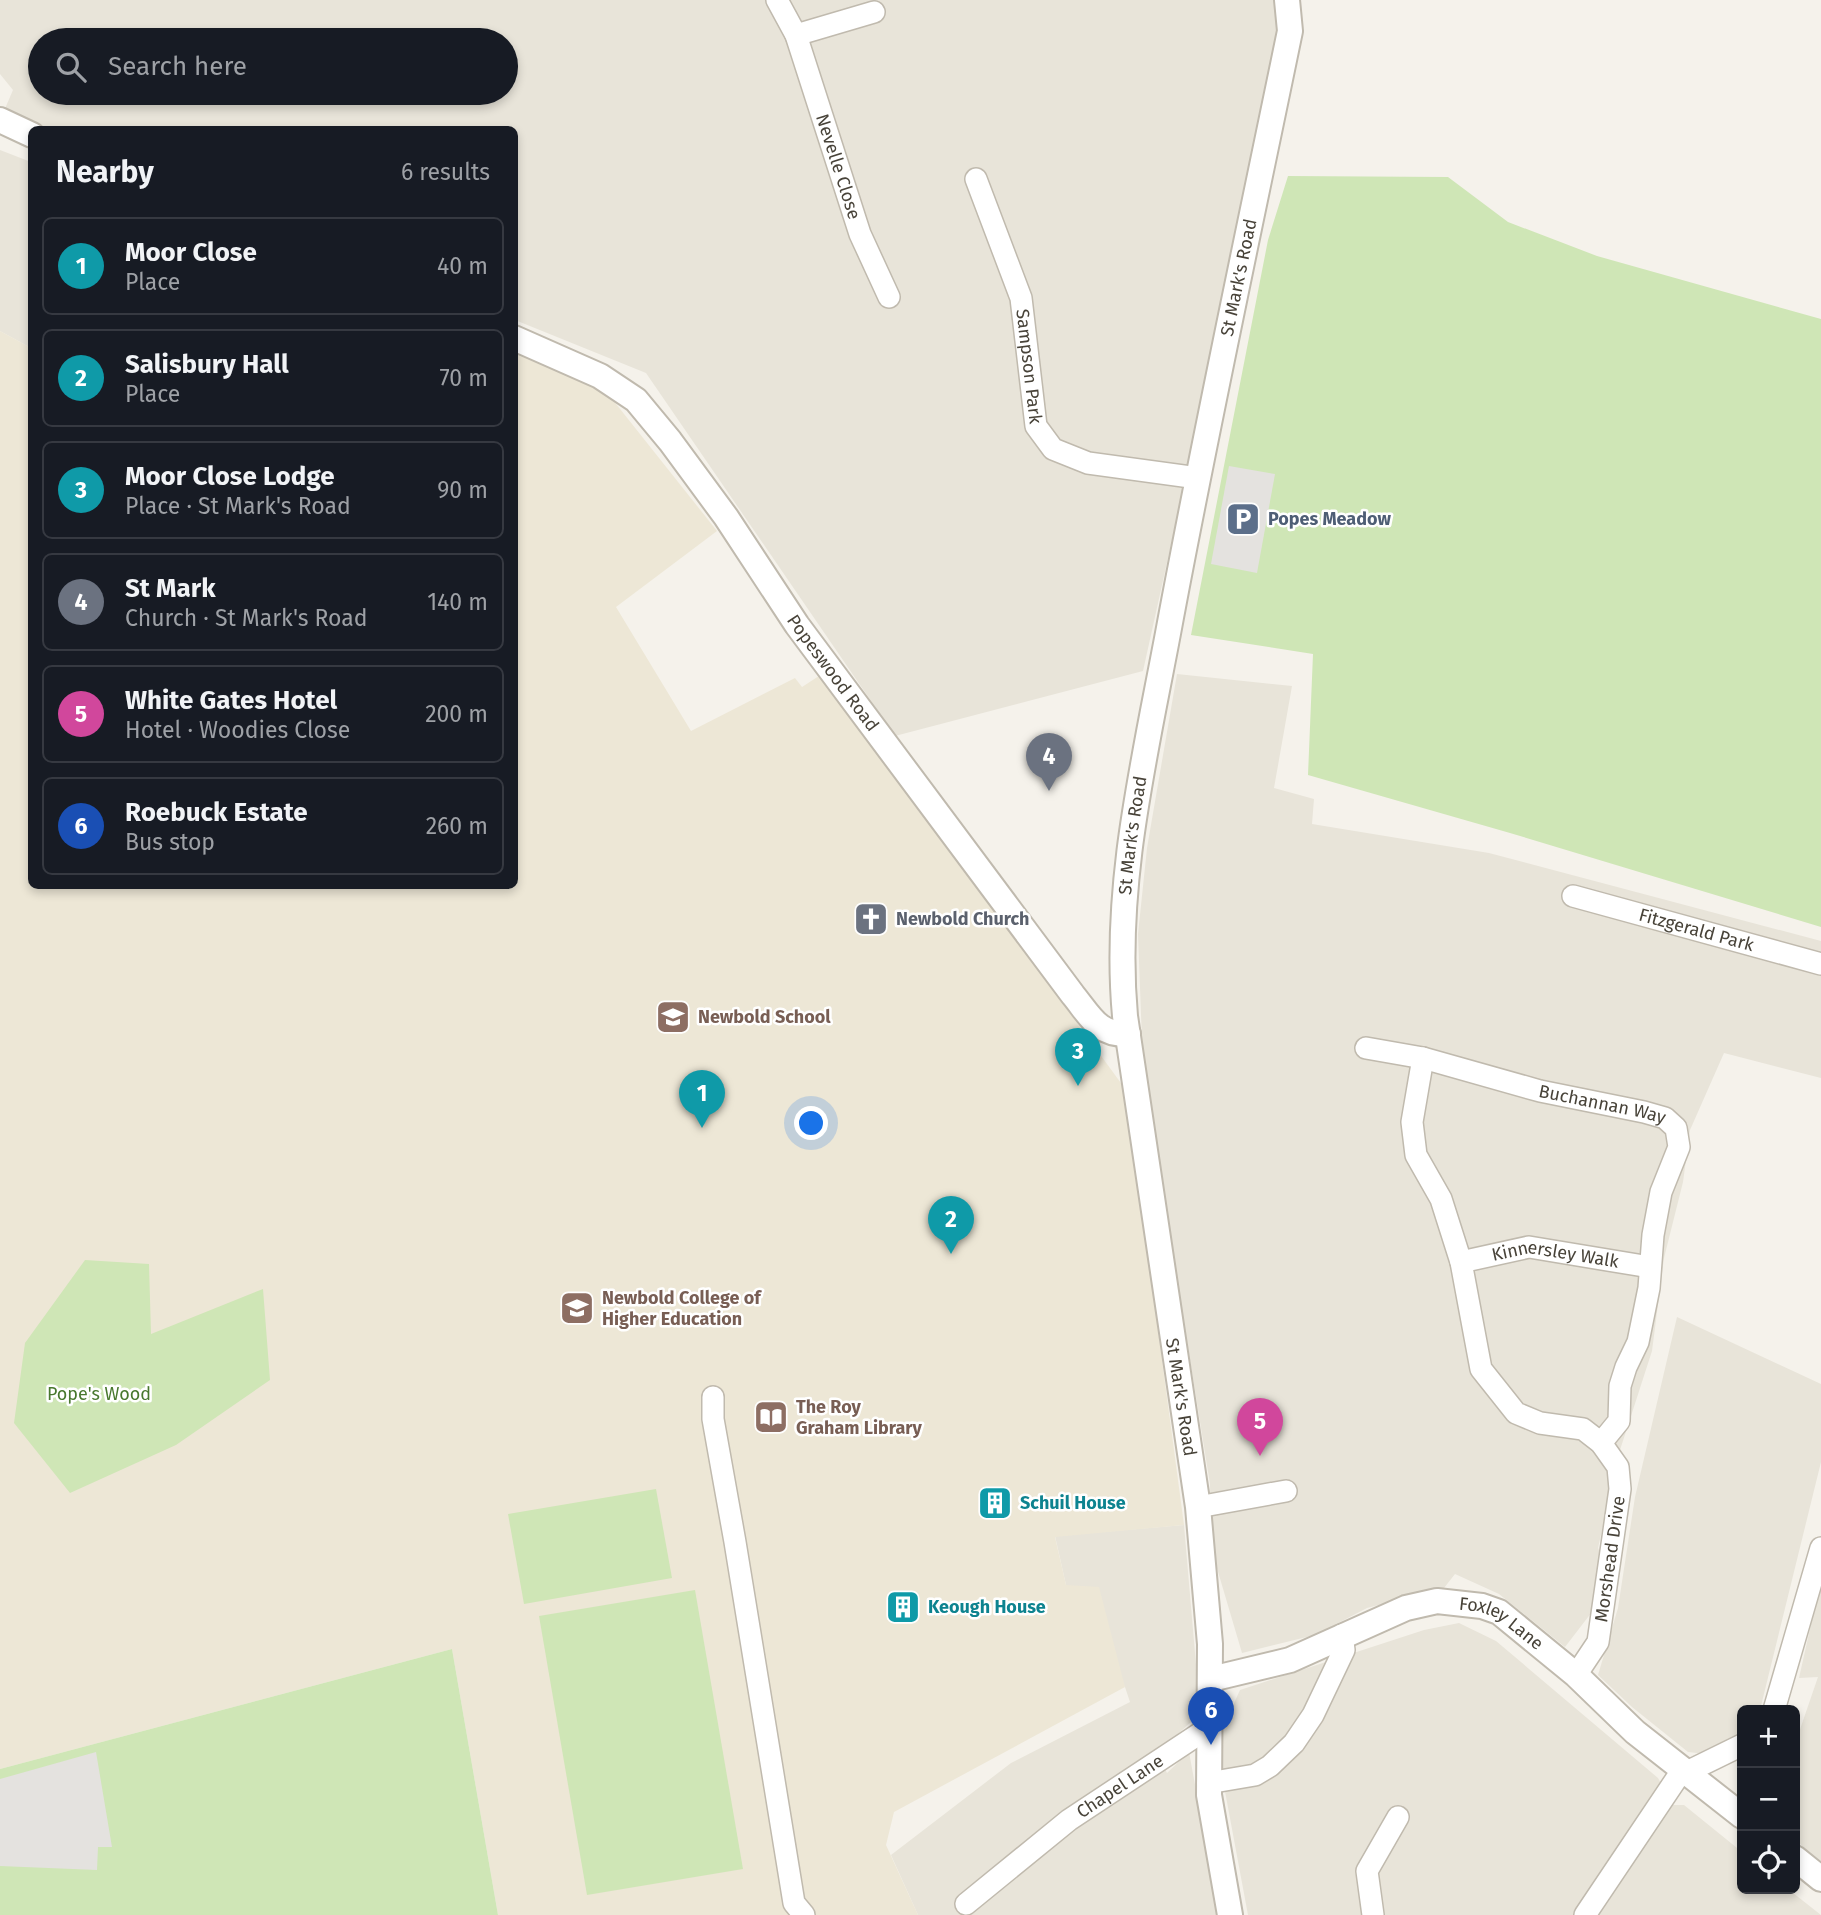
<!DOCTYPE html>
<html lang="en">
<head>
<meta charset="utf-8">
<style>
  body { margin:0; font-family:"Fira Sans",sans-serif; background:#20242c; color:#f1f3f6 }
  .controls { position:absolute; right:21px; bottom:21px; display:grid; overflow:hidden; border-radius:10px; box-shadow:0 4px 10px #0003 }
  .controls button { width:63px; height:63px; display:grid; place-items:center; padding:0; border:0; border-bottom:2px solid #363941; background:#171b24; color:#f1f3f6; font:35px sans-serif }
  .you { position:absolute; left:812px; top:1124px; width:24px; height:24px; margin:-18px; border:5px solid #fff; border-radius:50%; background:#1a73e8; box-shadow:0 0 0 10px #1a73e833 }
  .badge { display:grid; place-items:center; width:46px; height:46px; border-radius:50%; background:#ea580c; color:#fff; font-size:23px; font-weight:700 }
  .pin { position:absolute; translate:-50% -58px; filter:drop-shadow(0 2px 4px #0008) }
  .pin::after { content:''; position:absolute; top:37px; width:24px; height:21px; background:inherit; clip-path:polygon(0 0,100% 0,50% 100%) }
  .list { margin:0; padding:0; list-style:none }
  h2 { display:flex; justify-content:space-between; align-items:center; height:91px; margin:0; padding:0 28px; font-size:30px }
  h2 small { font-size:23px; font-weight:400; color:#9ea1a6 }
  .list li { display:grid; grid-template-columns:46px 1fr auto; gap:21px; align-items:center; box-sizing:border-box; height:98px; margin:0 14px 14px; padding:0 14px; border:2px solid #363941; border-radius:10px }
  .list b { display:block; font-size:26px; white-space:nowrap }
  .list p { margin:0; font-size:23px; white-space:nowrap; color:#9ea1a6 }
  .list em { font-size:23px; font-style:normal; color:#9ea1a6 }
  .icon { flex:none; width:38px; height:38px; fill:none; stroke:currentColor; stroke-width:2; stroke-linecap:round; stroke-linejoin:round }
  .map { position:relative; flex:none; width:1821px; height:1915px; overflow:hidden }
  .search { position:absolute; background:#171b24; box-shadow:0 4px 10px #0003; left:28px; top:28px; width:490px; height:77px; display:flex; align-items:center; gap:18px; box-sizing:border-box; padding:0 24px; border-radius:38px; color:#9ea1a6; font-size:26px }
  .panel { position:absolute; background:#171b24; box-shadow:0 4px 10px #0003; left:28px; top:126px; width:490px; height:763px; border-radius:10px }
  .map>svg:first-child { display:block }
</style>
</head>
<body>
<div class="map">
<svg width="1821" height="1915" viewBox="0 0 1821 1915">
  <rect width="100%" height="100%" fill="#f5f2eb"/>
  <g fill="#e8e4d9" fill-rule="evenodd">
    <path d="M 0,0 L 1281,0 L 1283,29 L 1256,160 L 1143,671 L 895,736 L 646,373 L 515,320 L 514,130 L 46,129 L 4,111 L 13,90 L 0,74 ZM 40,40 L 506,40 L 506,93 L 40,93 Z"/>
    <polygon points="0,150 31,162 31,348 0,331"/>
    <polygon points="1177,674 1292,686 1274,788 1314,799 1312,824 1489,853 1821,941 1821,1078 1724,1053 1690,1130 1683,1182 1664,1258 1652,1351 1620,1450 1598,1548 1604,1562 1595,1608 1565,1647 1499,1594 1455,1574 1444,1588 1367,1608 1315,1635 1242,1653 1211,1548 1210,1484 1143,1068 1138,934 1147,848"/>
    <polygon points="1677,1317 1821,1384 1821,1462 1760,1710 1742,1710 1742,1737 1706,1754 1688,1752 1632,1707 1598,1675 1618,1608 1635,1497"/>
    <polygon points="1184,1525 1198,1688 1191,1722 1157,1753 1167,1773 1189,1752 1219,1915 918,1915 891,1855 1011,1763 1130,1702 1125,1687 1066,1585 1055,1536"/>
    <polygon points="1821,1580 1821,1861 1795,1840 1795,1744 1818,1677 1799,1678"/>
    <polygon points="1459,1623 1496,1641 1658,1778 1673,1805 1684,1805 1742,1852 1742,1889 1788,1889 1821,1915 1248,1915 1216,1743 1240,1690 1424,1630"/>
  </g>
  <polygon fill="#ede7d6" points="0,331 31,348 32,886 514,886 515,353 605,390 717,531 616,607 691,731 795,678 802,687 822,674 1126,1090 1184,1525 1055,1537 1066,1585 1099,1587 1125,1687 894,1812 886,1845 918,1915 498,1915 452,1649 0,1769"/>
  <g fill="#cfe6b6">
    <polygon points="1288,176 1448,177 1508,222 1597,256 1821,319 1821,927 1510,833 1308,775 1313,654 1191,635 1268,240"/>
    <polygon points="85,1260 149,1264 151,1334 263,1289 270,1380 176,1445 70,1493 14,1423 25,1343"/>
    <polygon points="656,1489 672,1578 524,1604 508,1514"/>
    <polygon points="695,1590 743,1869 587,1895 539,1616"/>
    <polygon points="452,1649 498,1915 0,1915 0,1769"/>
  </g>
  <g fill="#e4e2df">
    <polygon points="1229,466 1275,474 1257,573 1211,564"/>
    <polygon points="96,1752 112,1847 98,1847 97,1870 0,1866 0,1779"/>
  </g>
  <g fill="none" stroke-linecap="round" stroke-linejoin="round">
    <g stroke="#c0baae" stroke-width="24">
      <g id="minor">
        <path id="s1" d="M 777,0 L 796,35 L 860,234 L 889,297"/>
        <polyline points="796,35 874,12"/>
        <path id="s2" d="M 976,179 L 1021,298 L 1036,426 L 1053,449 L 1088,463 L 1198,478"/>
        <path id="s3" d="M 1573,896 L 1821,964"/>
        <path id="s4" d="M 1366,1048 L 1423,1058 L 1540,1091 L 1644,1112 L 1665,1118 L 1676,1128 L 1679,1147 L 1661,1192 L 1653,1235 L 1649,1288 L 1638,1342 L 1626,1367 L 1620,1386 L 1619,1421 L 1601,1443"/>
        <polyline points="1423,1058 1412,1122 1416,1155 1441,1199 1461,1262 1481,1369 1516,1413 1540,1423 1583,1429 1601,1443 1618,1467 1620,1489 1598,1642 1576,1675"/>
        <path id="s5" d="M 1461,1262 L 1529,1247 L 1650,1267"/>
        <polyline points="713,1397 713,1419 735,1542 794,1903 804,1915"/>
        <polyline points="1198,1507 1286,1491"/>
        <polyline points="1774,1710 1821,1548"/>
        <polyline points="1687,1772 1742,1745"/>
        <polyline points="1208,1783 1255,1775 1270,1766 1294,1743 1313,1715 1344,1650 1342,1635"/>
        <path id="s6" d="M 966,1904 L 1069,1820 L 1208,1728"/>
        <polyline points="1373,1915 1367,1871 1398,1817"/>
        <polyline points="1585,1915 1683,1769"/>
      </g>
    </g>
    <g stroke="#c0baae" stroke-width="28">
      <g id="tertiary">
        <polyline points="0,120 32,135"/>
        <path id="s7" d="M 514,338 L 600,376 L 636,400 L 670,441 L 726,517 L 797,625 L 1073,995 C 1091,1017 1098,1035 1128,1034"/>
        <path id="s8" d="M 1211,1679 L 1290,1660 L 1406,1608 L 1437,1601 L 1482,1606 L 1499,1612 L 1576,1675 L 1635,1732 L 1742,1816"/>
        <polyline points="1795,1858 1821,1879"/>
        <path id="s9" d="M 1230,1915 L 1209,1795 L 1210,1644 L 1198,1507 L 1125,1016 C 1113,885 1145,757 1169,628 C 1206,429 1249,230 1290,31 L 1287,0"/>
      </g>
    </g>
    <use href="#minor" stroke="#fff" stroke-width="21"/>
    <use href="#tertiary" stroke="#fff" stroke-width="24"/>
  </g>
  <defs>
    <g id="parking-square" transform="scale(1.75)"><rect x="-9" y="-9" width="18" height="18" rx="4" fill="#5c6f8a" stroke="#fff"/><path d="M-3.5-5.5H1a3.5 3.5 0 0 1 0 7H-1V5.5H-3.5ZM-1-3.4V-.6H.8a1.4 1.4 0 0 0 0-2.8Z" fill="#fff"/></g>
    <g id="church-square" transform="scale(1.75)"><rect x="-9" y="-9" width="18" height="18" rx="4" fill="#6b7280" stroke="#fff"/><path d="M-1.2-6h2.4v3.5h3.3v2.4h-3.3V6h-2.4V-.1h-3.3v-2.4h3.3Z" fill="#fff"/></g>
    <g id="school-square" transform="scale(1.75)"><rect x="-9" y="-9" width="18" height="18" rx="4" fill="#8d6e63" stroke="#fff"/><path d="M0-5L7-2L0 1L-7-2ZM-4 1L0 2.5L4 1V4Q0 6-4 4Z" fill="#fff"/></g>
    <g id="university-square" transform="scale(1.75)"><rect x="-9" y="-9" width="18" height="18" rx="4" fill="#8d6e63" stroke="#fff"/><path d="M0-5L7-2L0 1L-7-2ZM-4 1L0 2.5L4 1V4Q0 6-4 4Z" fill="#fff"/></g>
    <g id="library-square" transform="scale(1.75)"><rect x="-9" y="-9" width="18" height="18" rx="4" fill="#8d6e63" stroke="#fff"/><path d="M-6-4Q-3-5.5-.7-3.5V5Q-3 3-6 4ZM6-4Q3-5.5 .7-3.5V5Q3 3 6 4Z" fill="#fff"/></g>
    <g id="building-square" transform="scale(1.75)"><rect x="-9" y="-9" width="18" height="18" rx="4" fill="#0f9aa8" stroke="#fff"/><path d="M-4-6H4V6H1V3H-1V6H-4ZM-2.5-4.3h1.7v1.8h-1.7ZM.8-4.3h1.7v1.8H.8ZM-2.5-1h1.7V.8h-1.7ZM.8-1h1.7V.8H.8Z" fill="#fff"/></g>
  </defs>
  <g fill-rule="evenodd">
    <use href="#parking-square" x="1243" y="519"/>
    <use href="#church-square" x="871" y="919"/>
    <use href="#school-square" x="673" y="1017"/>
    <use href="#university-square" x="577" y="1308"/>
    <use href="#library-square" x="771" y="1417"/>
    <use href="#building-square" x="995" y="1503"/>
    <use href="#building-square" x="903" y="1607"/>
  </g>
  <g text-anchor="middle" stroke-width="5" stroke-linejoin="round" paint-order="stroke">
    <g font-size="18" fill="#484339" stroke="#fff">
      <text dy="6" stroke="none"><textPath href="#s1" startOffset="178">Nevelle Close</textPath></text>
      <text dy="6" stroke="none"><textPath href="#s9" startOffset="1656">St Mark's Road</textPath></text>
      <text dy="6" stroke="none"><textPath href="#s2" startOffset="196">Sampson Park</textPath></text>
      <text dy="6" stroke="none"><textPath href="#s7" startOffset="474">Popeswood Road</textPath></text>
      <text dy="6" stroke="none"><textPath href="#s9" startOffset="1088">St Mark's Road</textPath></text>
      <text dy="6" stroke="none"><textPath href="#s3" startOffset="128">Fitzgerald Park</textPath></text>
      <text dy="6" stroke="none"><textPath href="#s4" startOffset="243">Buchannan Way</textPath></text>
      <text dy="6" stroke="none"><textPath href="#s5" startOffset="96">Kinnersley Walk</textPath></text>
      <text transform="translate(1181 1397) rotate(81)" y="6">St Mark's Road</text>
      <text transform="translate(1610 1559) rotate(-82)" y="6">Morshead Drive</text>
      <text dy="6" stroke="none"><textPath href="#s8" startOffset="310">Foxley Lane</textPath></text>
      <text dy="6" stroke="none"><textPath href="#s6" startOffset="194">Chapel Lane</textPath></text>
    </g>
    <g font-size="18" font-weight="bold" fill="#4e5e75" stroke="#fff" text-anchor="start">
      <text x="1268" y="525">Popes Meadow</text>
    </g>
    <g font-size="18" font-weight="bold" fill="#5b616d" stroke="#fff" text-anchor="start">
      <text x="896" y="925">Newbold Church</text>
    </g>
    <g font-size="18" font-weight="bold" fill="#785e54" stroke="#fff" text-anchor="start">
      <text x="698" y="1023">Newbold School</text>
      <text x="602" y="1304">Newbold College of<tspan x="602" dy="21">Higher Education</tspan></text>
      <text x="796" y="1413">The Roy<tspan x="796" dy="21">Graham Library</tspan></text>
    </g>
    <g font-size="18" fill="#48782e" stroke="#fff">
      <text x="99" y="1400">Pope's Wood</text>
    </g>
    <g font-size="18" font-weight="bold" fill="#0d838f" stroke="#fff" text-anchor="start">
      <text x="1020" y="1509">Schuil House</text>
      <text x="928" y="1613">Keough House</text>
    </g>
  </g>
</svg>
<div class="controls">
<button>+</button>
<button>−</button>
<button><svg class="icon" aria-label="locate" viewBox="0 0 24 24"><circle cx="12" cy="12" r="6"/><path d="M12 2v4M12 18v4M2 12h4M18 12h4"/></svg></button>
</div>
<div class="you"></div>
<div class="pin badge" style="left:702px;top:1128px;background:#0f9aa8">1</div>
<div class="pin badge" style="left:951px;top:1254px;background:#0f9aa8">2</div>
<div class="pin badge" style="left:1078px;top:1086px;background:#0f9aa8">3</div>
<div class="pin badge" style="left:1049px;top:791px;background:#6b7280">4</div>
<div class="pin badge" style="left:1260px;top:1456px;background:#d1479c">5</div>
<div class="pin badge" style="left:1211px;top:1745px;background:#1a4fb4">6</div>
<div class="search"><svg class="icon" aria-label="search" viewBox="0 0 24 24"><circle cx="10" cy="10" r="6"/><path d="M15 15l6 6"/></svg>Search here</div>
<section class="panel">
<h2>Nearby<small>6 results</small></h2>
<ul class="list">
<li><span class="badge" style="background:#0f9aa8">1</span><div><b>Moor Close</b><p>Place</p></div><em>40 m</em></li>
<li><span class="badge" style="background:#0f9aa8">2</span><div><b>Salisbury Hall</b><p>Place</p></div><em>70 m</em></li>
<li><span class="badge" style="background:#0f9aa8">3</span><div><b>Moor Close Lodge</b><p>Place · St Mark's Road</p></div><em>90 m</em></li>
<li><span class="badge" style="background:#6b7280">4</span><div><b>St Mark</b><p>Church · St Mark's Road</p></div><em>140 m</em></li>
<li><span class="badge" style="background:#d1479c">5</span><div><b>White Gates Hotel</b><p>Hotel · Woodies Close</p></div><em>200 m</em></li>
<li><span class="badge" style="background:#1a4fb4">6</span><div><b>Roebuck Estate</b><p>Bus stop</p></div><em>260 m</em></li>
</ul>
</section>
</div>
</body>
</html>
